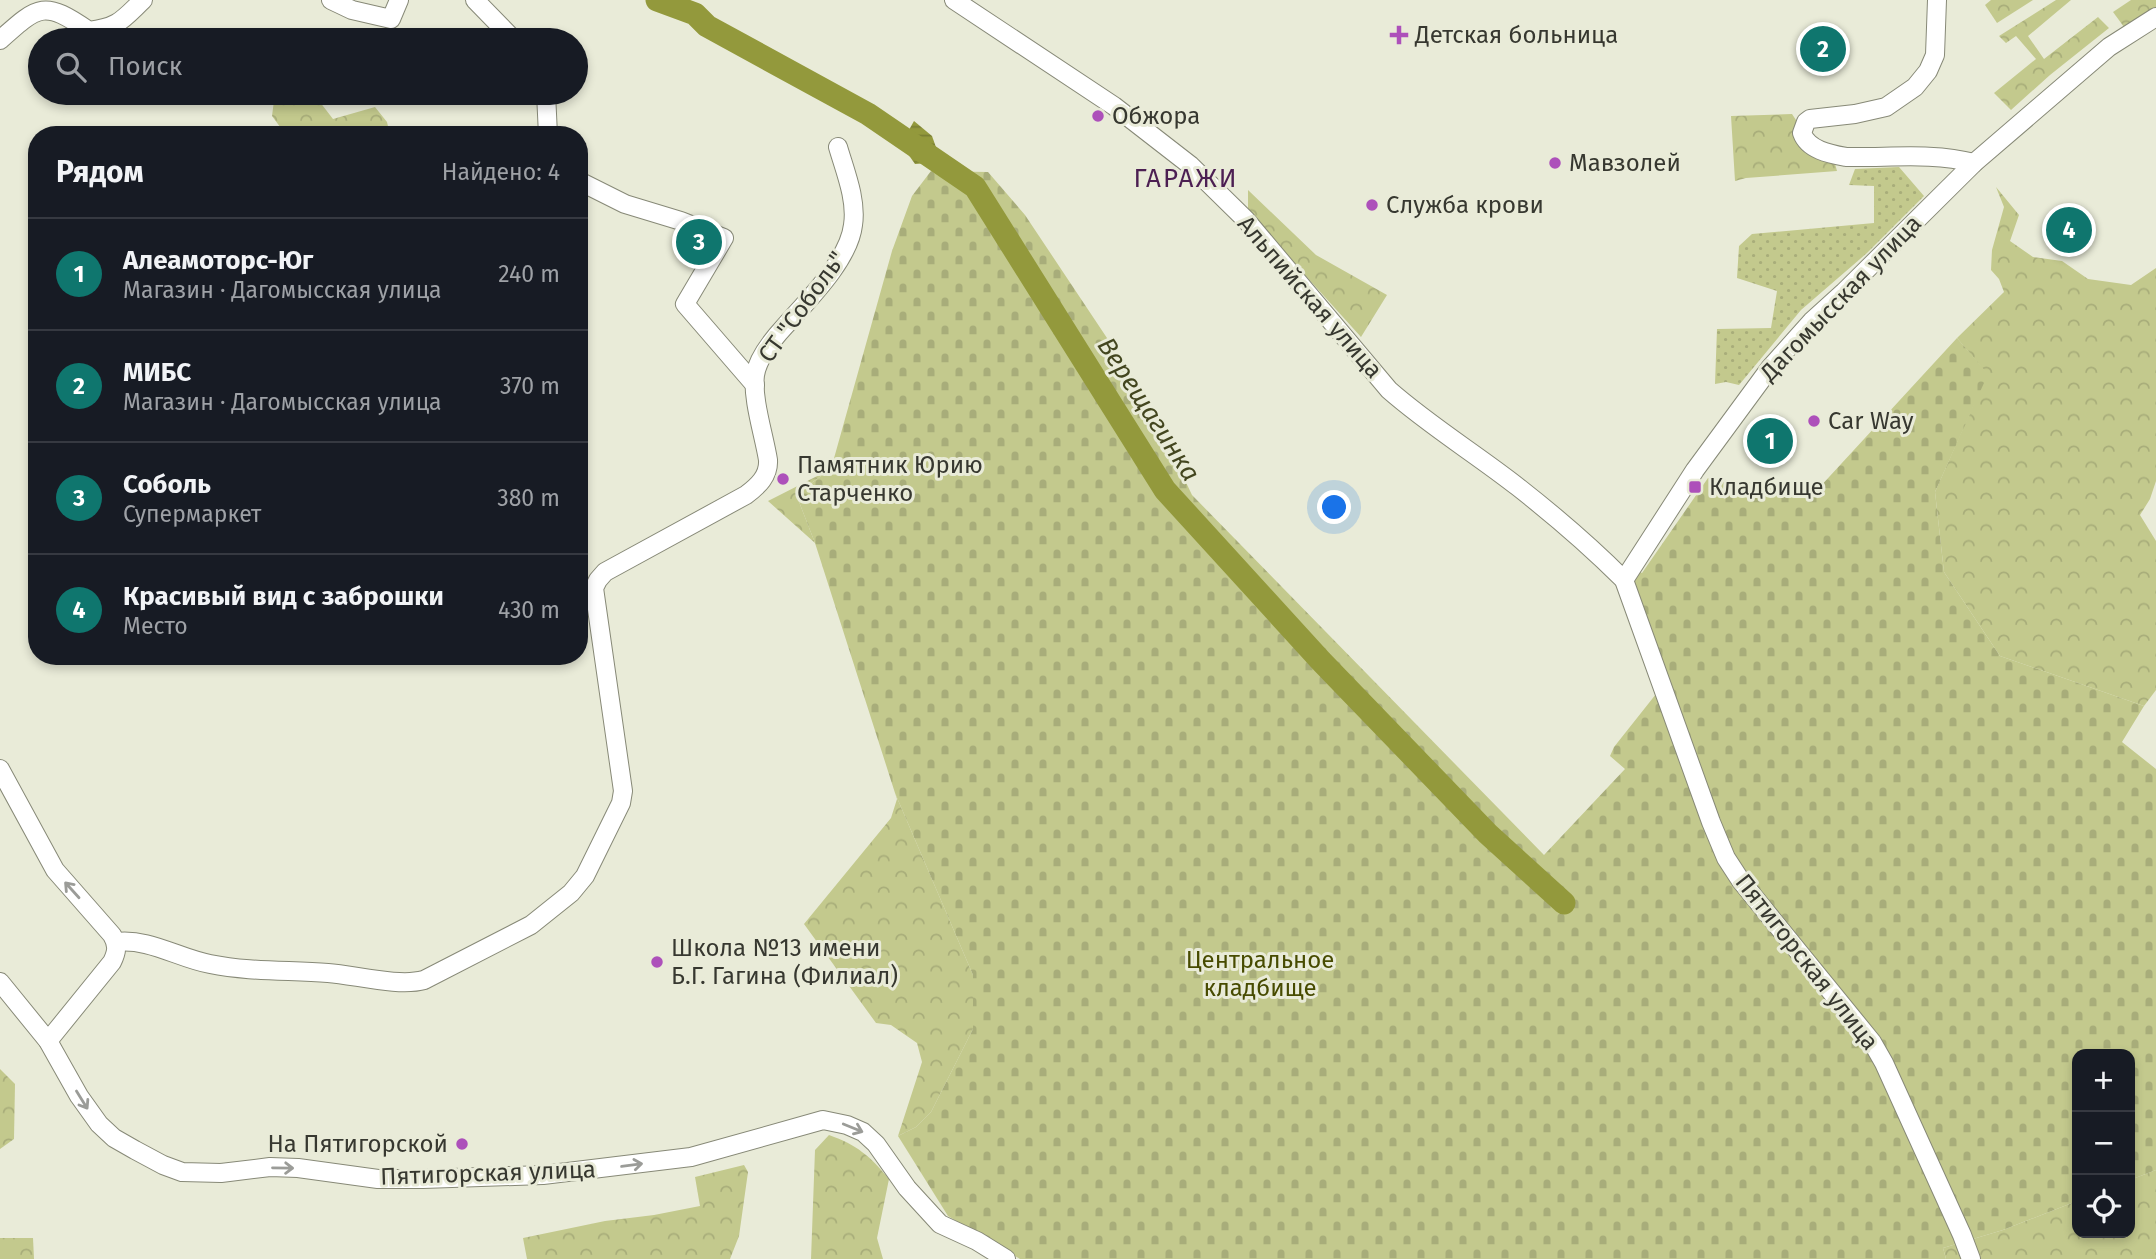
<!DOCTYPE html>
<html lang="ru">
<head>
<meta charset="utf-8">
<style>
  body { margin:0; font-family:"Fira Sans",sans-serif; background:#20242c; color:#f1f3f6 }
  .controls { position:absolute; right:21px; bottom:21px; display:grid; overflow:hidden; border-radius:14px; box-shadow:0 4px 10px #0003 }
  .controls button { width:63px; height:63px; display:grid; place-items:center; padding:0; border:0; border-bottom:2px solid #363941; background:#171b24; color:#f1f3f6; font:35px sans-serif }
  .you { position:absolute; left:1335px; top:508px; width:24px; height:24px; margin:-18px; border:5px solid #fff; border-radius:50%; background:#1a73e8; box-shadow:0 0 0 10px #1a73e833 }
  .badge { display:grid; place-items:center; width:46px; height:46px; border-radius:50%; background:#0f766e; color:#fff; font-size:23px; font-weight:700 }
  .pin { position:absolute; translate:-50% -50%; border:4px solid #fff; box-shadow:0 2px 7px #0006 }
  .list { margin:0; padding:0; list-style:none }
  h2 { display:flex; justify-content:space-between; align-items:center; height:91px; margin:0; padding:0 28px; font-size:30px }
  h2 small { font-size:23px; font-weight:400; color:#9ea1a6 }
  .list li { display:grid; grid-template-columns:46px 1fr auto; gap:21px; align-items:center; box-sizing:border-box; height:112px; padding:0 28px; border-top:2px solid #363941 }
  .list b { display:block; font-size:26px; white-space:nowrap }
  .list p { margin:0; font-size:23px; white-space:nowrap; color:#9ea1a6 }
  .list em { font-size:23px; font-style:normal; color:#9ea1a6 }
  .icon { flex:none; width:38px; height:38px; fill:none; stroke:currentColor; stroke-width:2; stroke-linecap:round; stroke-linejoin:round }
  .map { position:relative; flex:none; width:2156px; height:1259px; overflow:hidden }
  .search { position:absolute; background:#171b24; box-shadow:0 4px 10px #0003; left:28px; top:28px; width:560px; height:77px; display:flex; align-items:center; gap:18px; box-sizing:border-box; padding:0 24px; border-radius:38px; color:#9ea1a6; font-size:26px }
  .panel { position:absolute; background:#171b24; box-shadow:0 4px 10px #0003; left:28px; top:126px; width:560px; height:539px; border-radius:28px }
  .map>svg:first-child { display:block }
</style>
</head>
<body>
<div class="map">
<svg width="2156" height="1259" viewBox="0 0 2156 1259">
  <defs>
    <pattern id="forest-crowns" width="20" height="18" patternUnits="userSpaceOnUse" patternTransform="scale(1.75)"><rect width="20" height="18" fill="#c3c98d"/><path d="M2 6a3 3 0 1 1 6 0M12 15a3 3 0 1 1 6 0" fill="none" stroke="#a8ad7a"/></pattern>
    <pattern id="cemetery-stones" width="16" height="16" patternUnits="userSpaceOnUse" patternTransform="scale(1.75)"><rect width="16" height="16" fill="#c3c98d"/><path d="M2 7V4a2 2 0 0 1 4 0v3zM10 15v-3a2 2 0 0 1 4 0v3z" fill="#a8ad7a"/></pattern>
    <pattern id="garden-dots" width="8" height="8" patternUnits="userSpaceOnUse" patternTransform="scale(1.75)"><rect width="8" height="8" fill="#c3c98d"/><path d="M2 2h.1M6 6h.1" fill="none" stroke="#a8ad7a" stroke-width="1.8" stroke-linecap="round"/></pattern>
    <pattern id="water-rules" width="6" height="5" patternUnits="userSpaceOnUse" patternTransform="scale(1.75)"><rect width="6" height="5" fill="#93993c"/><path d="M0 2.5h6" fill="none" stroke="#797e33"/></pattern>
  </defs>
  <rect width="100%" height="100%" fill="#e9ebd8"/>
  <g fill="url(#forest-crowns)">
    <polygon points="1991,0 2033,0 1997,23 1985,5"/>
    <polygon points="2056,0 2071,0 2028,36 2044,59 2098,17 2109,28 2050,75 2011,110 1994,93 2036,59 2016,36 2006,43 1999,36"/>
    <polygon points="2131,0 2156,0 2156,13 2127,31 2113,12"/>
    <polygon points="275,93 313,93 333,119 375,107 387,122 390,135 286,135 272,116"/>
    <polygon points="1792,114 1796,120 1800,141 1834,160 1837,171 1746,178 1735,181 1731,116"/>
    <polygon points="1996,187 2019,215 2010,241 2033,257 2062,261 2088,279 2131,285 2156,268 2156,481 2150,499 2140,515 2156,541 2156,690 2144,706 2000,656 1944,572 1935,492 1987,374 1957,338 2004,292 1999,279 1991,270 1992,250 2004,207"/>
    <polygon points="1248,190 1316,255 1387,295 1361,337 1248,212"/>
    <polygon points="831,469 796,494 815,543 768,501"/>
    <polygon points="895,793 973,975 973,1029 931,1112 916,1127 898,1136 922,1062 917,1043 891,1025 876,1023 804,924 891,818 897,799"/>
    <polygon points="0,1069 15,1084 14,1139 0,1149"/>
    <path d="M 829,1135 C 857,1145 870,1156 889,1179 L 877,1238 L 883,1259 L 811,1259 L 815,1150 Z"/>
    <polygon points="744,1165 748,1172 739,1236 730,1259 527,1259 523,1238 605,1221 654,1215 700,1206 695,1177"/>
    <polygon points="2156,1170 2156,1259 1946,1259 1943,1248 2003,1230 2077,1201 2077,1233 2130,1233 2130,1180"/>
    <polygon points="0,1238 33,1238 34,1259 0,1259"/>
  </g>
  <polygon fill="url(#cemetery-stones)" points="931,171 988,172 1025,215 1143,392 1192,495 1544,855 1625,769 1610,756 1614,747 1660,689 1626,565 1642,573 1708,478 1818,489 1957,338 1988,374 1935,492 1944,572 2000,656 2144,706 2122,742 2156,769 2156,1170 2130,1180 2130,1054 2077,1054 2077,1201 2003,1230 1943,1248 1946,1259 1020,1259 948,1216 898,1136 916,1127 931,1112 973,1029 973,975 895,793 815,543 796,494 831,469 892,251 912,196"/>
  <polygon fill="url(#garden-dots)" points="1899,167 1924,196 1867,253 1801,310 1739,385 1726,382 1715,384 1717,329 1771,328 1777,291 1737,278 1739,246 1752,234 1874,223 1874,186 1849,185 1855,169"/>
  <polygon fill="url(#water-rules)" points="914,121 932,136 937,150 928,163 915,164 901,144"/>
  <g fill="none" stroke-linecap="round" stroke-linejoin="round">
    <polyline stroke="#93993c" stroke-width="23" points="657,0 695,14 707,26 868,114 975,187 1165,490 1321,661 1488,834 1564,903"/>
    <g stroke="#878977" stroke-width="20">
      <g id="minor">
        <polyline points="331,0 352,10 391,19 399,0"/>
        <polyline points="475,0 514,40"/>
        <path d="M 954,0 L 1114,106 L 1190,165 L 1246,220 L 1389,390 C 1430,426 1476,454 1518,487 C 1555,516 1591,547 1624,580 L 1711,822 L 1726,858 L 1741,881 L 1872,1042 L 1884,1063 L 1962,1235 L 1971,1259"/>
        <path d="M 1937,0 L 1935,55 L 1928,71 L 1915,87 L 1886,107 L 1855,114 L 1810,119 L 1806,122 L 1802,133 C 1808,150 1830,154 1846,157 C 1889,158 1932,152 1974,163"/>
        <path d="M 0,40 C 39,5 44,0 89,31 C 119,27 122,20 143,0"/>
        <polyline points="546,93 548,135"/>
        <polyline points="579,181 625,204 681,221 724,238 685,304 755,385"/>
        <polyline points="1624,580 1695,470 1770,368 1812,321 1844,292 1974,163 2109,47 2156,17"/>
        <path d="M 0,769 L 55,870 L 112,935 C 118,945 117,952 112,962 L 48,1041"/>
        <path d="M 116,942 C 149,938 178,958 210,964 C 249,972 289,970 328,973 C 355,975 399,987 424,980 L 531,925 L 571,893 L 585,876 L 621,803 L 623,791 L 594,588 L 598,580 L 605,572 L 746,495 C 758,486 769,476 768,460 C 764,435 752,399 755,375 C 758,357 773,339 785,326 C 808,300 849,260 853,225 C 857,200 845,171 838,147"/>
        <polyline points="0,982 48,1041 79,1096 99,1124 114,1138 135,1150 163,1165 182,1172 221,1173 270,1167 298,1168 378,1179 423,1179 543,1175 691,1157 823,1120 847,1125 863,1132 876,1144 907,1188 940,1224 977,1241 1006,1259"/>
      </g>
    </g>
    <use href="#minor" stroke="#fff" stroke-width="18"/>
  </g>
  <defs><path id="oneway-shaft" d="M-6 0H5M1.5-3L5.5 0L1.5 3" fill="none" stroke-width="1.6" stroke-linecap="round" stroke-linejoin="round" transform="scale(1.75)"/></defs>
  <g stroke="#9b9c98">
    <use href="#oneway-shaft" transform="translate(72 890) rotate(-132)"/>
    <use href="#oneway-shaft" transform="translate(82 1100) rotate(58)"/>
    <use href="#oneway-shaft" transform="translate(853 1128) rotate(22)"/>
    <use href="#oneway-shaft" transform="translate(632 1165) rotate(-8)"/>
    <use href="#oneway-shaft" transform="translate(283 1168) rotate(1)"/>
  </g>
  <g fill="#ad50ba" stroke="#e9ebd8" stroke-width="2.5">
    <path d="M1395.5 24.5h7v7h7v7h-7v7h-7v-7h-7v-7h7z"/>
    <circle cx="1098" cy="116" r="7"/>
    <circle cx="1555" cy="163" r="7"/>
    <circle cx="1372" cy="205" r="7"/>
    <circle cx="1814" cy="421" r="7"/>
    <circle cx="783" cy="479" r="7"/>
    <rect x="1688" y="480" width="14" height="14" rx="3.5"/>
    <circle cx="657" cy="962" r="7"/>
    <circle cx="462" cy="1144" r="7"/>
  </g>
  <g text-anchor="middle" stroke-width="6" stroke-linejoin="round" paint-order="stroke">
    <g font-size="24" fill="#373830" stroke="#e9ebd8" text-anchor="start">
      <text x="1415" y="43">Детская больница</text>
      <text x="1112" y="124">Обжора</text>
      <text x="1569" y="171">Мавзолей</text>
      <text x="1386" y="213">Служба крови</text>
      <text x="1828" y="429">Car Way</text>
      <text x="797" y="473">Памятник Юрию<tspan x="797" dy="28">Старченко</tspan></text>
      <text x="1709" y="495">Кладбище</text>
      <text x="671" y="956">Школа №13 имени<tspan x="671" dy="28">Б.Г. Гагина (Филиал)</tspan></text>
      <text x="448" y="1152" text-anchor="end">На Пятигорской</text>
    </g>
    <g font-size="24" fill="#373830" stroke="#e9ebd8">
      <text transform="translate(1310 297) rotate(49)" y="8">Альпийская улица</text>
      <text transform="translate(1841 298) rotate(-46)" y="8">Дагомысская улица</text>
      <text transform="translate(802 307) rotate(-54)" y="8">СТ "Соболь"</text>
      <text transform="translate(1807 962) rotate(52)" y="8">Пятигорская улица</text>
      <text transform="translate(488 1173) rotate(-2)" y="8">Пятигорская улица</text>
    </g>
    <g font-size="24" fill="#474b00" stroke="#e9ebd8">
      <text x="1260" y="968">Центральное<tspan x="1260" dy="28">кладбище</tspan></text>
    </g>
    <g font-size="26" letter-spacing="2" fill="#4c1f52" stroke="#e9ebd8">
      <text x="1186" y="187">ГАРАЖИ</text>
    </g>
    <g font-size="26" font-style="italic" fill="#43461f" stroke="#e9ebd8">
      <text transform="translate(1149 409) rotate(57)" y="9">Верещагинка</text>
    </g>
  </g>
</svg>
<div class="controls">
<button>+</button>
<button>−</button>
<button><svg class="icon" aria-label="locate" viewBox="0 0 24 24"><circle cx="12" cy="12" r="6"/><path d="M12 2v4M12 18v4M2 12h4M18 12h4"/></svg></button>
</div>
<div class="you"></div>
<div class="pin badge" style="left:1770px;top:441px">1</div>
<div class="pin badge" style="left:1823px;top:49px">2</div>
<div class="pin badge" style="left:699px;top:242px">3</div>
<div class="pin badge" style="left:2069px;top:230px">4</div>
<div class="search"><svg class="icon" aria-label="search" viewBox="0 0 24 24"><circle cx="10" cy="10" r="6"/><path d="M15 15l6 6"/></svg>Поиск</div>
<section class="panel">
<h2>Рядом<small>Найдено: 4</small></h2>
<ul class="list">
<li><span class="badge">1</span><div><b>Алеамоторс-Юг</b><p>Магазин · Дагомысская улица</p></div><em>240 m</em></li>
<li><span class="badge">2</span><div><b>МИБС</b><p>Магазин · Дагомысская улица</p></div><em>370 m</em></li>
<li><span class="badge">3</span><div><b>Соболь</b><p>Супермаркет</p></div><em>380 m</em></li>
<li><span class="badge">4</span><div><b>Красивый вид с заброшки</b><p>Место</p></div><em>430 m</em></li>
</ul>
</section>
</div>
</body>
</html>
